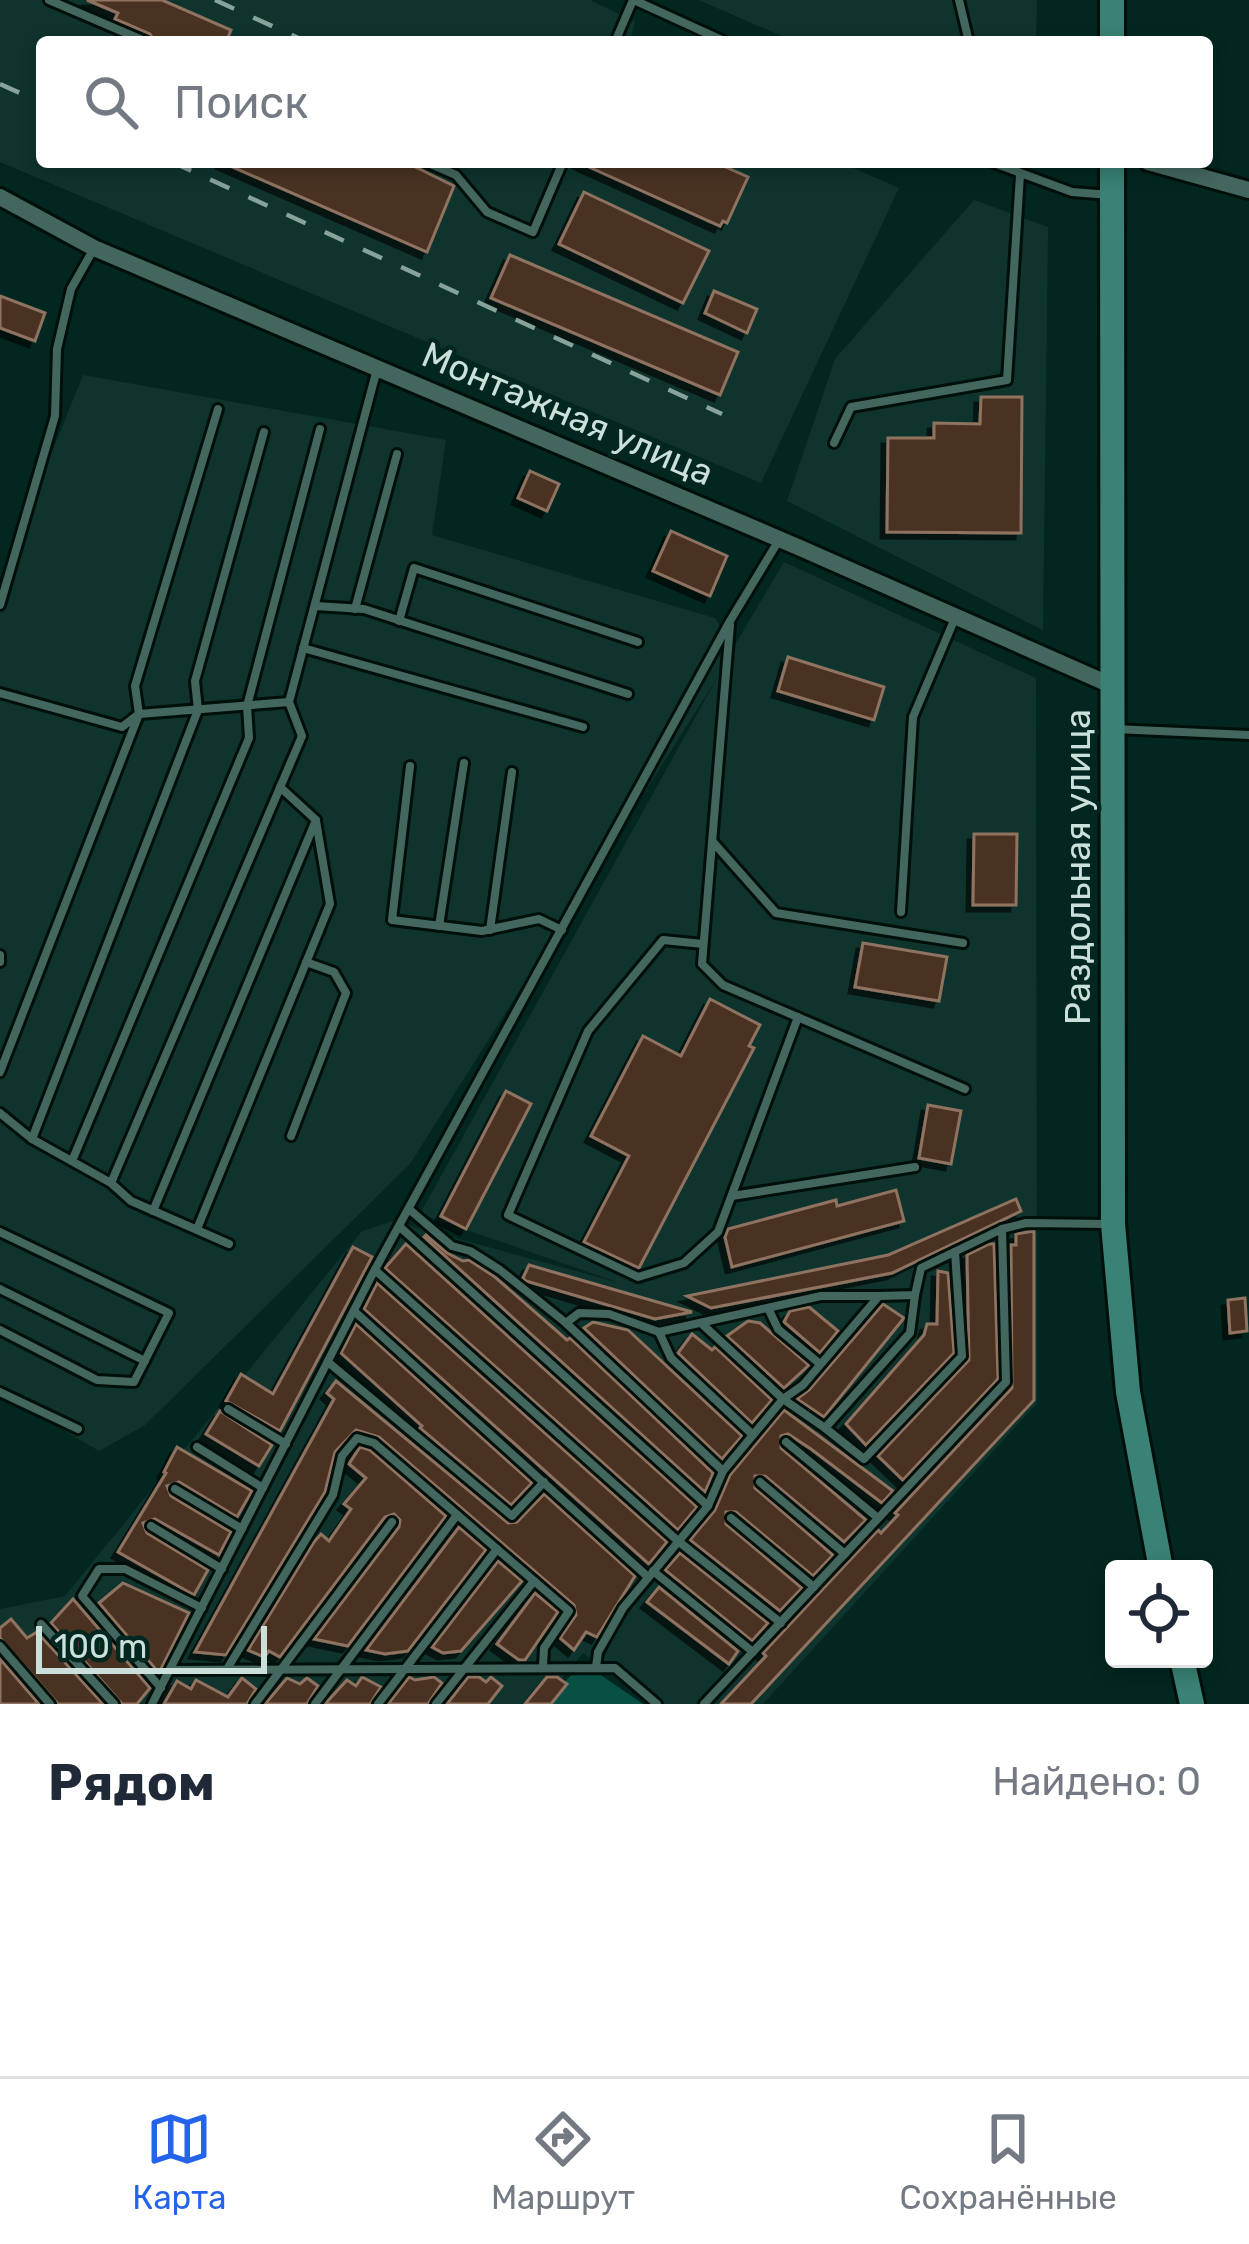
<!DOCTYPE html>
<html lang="ru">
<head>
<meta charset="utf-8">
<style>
  body { margin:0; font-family:Rubik,sans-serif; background:#f2f2f3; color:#1f2937 }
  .controls { position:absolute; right:36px; bottom:36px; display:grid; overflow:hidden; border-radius:12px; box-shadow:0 6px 18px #0003 }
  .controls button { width:108px; height:108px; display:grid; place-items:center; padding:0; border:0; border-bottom:3px solid #e0e1e3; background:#fff; color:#1f2937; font:60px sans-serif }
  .scale { position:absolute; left:36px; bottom:30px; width:231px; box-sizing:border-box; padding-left:12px; border:6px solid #cce0db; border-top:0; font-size:33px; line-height:42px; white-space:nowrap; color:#cce0db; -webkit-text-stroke:9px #012720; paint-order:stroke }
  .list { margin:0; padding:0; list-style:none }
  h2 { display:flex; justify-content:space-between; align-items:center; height:156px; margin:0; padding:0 48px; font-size:51px }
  h2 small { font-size:39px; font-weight:400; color:#747a83 }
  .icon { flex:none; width:66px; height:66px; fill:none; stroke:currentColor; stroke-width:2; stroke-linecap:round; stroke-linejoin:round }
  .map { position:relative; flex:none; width:1249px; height:1704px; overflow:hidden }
  .search { position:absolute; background:#fff; box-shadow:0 6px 18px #0003; left:36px; right:36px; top:36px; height:132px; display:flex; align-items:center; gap:30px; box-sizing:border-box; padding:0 42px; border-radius:12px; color:#747a83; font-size:45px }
  .sheet { height:372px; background:#fff }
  nav { display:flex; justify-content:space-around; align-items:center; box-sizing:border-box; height:168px; border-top:3px solid #e0e1e3; background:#fff; font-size:33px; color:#747a83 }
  nav a { display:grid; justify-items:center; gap:6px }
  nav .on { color:#2563eb }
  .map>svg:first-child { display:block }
</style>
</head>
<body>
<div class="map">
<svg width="1249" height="1704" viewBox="0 0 1249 1704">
  <defs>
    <filter id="shadow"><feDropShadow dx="-6" dy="6" stdDeviation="0" flood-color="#0009"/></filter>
  </defs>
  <rect width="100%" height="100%" fill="#012720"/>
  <g fill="#0f342d">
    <polygon points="0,0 590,0 635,22 630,42 42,42 42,162 840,162 899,188 761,483 0,162"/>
    <polygon points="699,0 1037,0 1036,42 795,42"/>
    <polygon points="974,200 1048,227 1043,630 787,501 835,359"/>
    <polygon points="83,375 446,440 432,535 715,618 733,648 784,562 1036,678 1037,1403 763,1704 657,1704 583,1653 541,1704 0,1704 0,1609 65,1596 362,1231 393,1221 620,1283 420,1214 717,678 410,1164 145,1425 99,1451 0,1393 0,581"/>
  </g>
  <polygon fill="#095044" points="583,1663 643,1704 543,1704"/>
  <g fill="#4a3222" stroke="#8f7361" stroke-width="3" filter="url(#shadow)">
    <polygon points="87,0 162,0 231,30 226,42 155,42 150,34 115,19 118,13"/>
    <polygon points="221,162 405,162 454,186 427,252"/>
    <polygon points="578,162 714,162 748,177 727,223 723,221 720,226"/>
    <polygon points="584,192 709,251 683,303 559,244"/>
    <polygon points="510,255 738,352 720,395 491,298"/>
    <polygon points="714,291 757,309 747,333 705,313"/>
    <polygon points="0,296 45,313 35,341 0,328"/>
    <polygon points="981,397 1022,397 1021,533 887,532 888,438 934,438 934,423 980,424"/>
    <polygon points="530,471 559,484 547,511 518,498"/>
    <polygon points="671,531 727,556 710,596 653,571"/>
    <polygon points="788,657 884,687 874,720 778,691"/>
    <polygon points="974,834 1017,834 1016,905 973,905"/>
    <polygon points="863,943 947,957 939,1001 855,987"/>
    <polygon points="710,999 760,1025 749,1046 754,1048 639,1268 584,1242 629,1156 591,1136 643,1036 681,1056"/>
    <polygon points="506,1091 531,1104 466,1229 441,1216"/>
    <polygon points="928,1105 961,1111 951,1164 919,1158"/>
    <polygon points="896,1190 904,1221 732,1267 725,1237 728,1229 836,1200 837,1206"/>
    <polygon points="1016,1199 1021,1211 892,1273 711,1308 687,1296 888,1255"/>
    <polygon points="1034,1231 1034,1400 751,1704 721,1704 766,1656 763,1653 878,1530 881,1533 898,1515 895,1513 1012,1388 1011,1245 1016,1245 1016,1234"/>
    <polygon points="426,1235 447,1253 463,1261 469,1260 495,1277 567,1340 570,1338 713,1473 705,1492 424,1237"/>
    <polygon points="406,1244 697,1507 678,1530 385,1268"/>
    <polygon points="989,1244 994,1244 998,1379 903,1480 878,1456 969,1360 967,1255"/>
    <polygon points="353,1247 372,1257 280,1431 226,1401 241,1374 273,1394"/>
    <polygon points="529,1265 619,1291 692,1312 655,1319 526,1281 523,1278"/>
    <polygon points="938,1271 948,1273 954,1353 866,1445 846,1424 924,1335 927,1324 937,1324"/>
    <polygon points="377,1283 667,1542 649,1564 364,1309"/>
    <polygon points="1245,1298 1247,1331 1230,1333 1228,1300"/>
    <polygon points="883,1304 904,1318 824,1417 797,1399 809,1390"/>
    <polygon points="809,1307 838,1331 820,1353 784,1322 790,1311"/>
    <polygon points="748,1321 760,1323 809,1365 784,1388 727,1336"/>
    <polygon points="593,1322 628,1330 742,1436 722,1459 584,1328"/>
    <polygon points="356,1324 532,1483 511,1505 420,1428 422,1426 341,1353"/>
    <polygon points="692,1334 712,1350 715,1347 772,1400 752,1423 678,1353"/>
    <polygon points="336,1381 508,1523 517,1522 544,1494 635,1576 597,1637 586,1632 574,1650 560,1638 576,1615 574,1605 379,1437 356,1430 335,1452 325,1492 226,1655 195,1652 334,1399 327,1393"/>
    <polygon points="784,1410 893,1491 882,1503 811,1449 788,1434 781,1436 781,1448 866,1520 844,1542 765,1476 755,1476 755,1488 833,1555 813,1576 736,1512 726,1512 726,1524 802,1588 780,1611 690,1540 715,1510 730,1475"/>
    <polygon points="220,1411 272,1445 259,1466 206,1434"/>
    <polygon points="177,1447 252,1491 237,1517 179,1482 167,1486 171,1496 231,1532 219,1555 155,1519 143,1523 147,1533 208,1570 194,1595 118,1552 166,1473 164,1472"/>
    <polygon points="360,1447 370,1450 446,1516 348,1646 314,1639 399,1527 400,1520 394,1514 385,1517 280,1657 269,1651 264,1657 248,1650 314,1542 321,1534 329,1541 351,1509 344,1504 366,1478 349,1464"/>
    <polygon points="459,1527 486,1550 408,1651 385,1654 366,1650"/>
    <polygon points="680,1553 768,1623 752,1641 665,1570"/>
    <polygon points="498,1561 522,1581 461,1651 443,1653 432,1647"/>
    <polygon points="123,1583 189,1613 159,1673 99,1603"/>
    <polygon points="659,1587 738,1651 729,1664 647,1602"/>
    <polygon points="535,1593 558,1612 525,1660 519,1660 497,1644"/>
    <polygon points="73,1599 150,1688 137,1704 122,1704 51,1623"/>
    <polygon points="11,1619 27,1638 37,1632 103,1704 58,1704 0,1638 0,1628"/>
    <polygon points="0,1659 39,1704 0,1704"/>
    <polygon points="362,1677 381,1687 370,1704 325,1704 347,1680 356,1686"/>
    <polygon points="409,1677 415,1680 434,1677 442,1683 428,1704 388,1704"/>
    <polygon points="468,1677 479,1677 486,1682 491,1677 502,1686 488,1704 447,1704"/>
    <polygon points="547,1677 557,1677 567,1684 551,1704 525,1704"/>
    <polygon points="242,1678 256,1689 247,1704 164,1704 177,1681 191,1689 196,1680 228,1697"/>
    <polygon points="287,1678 300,1684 307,1678 318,1686 307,1704 265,1704"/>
  </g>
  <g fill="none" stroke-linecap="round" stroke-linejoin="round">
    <g stroke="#000f0a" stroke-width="14">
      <g id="lane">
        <polyline points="49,0 147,42"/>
        <polyline points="634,0 726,42"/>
        <polyline points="959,0 969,42"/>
        <polyline points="615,42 633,0"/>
        <polyline points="426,162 456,175 487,212 533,232 563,162"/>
        <polyline points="991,162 1072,192 1110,195"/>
        <polyline points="834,443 851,407 1007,380 1020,175"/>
        <polyline points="0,605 55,416 57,349 71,289 93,250"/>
        <polyline points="315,606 364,609 628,694"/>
        <polyline points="355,609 397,454"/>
        <polyline points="399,621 414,568 638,642"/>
        <polyline points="730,625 702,964 723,985 965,1089"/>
        <polyline points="303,648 583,727"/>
        <polyline points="0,693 122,727 139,714 289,702 377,369"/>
        <polyline points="1114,729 1249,735"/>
        <polyline points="410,766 392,920 482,931 539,919 562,930"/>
        <polyline points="713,842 776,913 963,943"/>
        <polyline points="901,912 913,717 955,618"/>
        <polyline points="439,926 464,763"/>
        <polyline points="490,930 512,772"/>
        <polyline points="703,944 663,940 588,1031 508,1215 638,1277 684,1263 718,1232 798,1017"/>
        <polyline points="0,955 0,962"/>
        <polyline points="0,1072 139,714 135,686 218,409"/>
        <polyline points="0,1113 32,1139 111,1183"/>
        <polyline points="291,1136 346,993 334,972 306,962"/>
        <polyline points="32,1139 198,710 195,681 264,432"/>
        <polyline points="72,1161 249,738 247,706 320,429"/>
        <polyline points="732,1196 915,1167"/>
        <polyline points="410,1210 452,1246 470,1251 500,1270 566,1323"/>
        <polyline points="153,1211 316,820 280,787"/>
        <polyline points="400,1227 708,1506"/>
        <polyline points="197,1229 330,904 316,821"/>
        <polyline points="0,1232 169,1313 134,1382 97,1380 0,1330"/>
        <polyline points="229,1244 131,1201 111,1183 302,736 289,702"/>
        <polyline points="375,1270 678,1541 781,1623"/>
        <polyline points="0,1289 145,1361"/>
        <polyline points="768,1308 778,1329 820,1364"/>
        <polyline points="354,1311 648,1577"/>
        <polyline points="701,1323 783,1399 825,1428 910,1333 915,1295"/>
        <polyline points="659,1332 671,1358 753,1435"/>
        <polyline points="328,1362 512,1516 544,1482"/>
        <polyline points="0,1392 78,1429"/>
        <polyline points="228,1409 286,1444"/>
        <polyline points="825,1428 864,1459 962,1356 955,1252"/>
        <polyline points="786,1442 878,1518"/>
        <polyline points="197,1447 263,1488"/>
        <polyline points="723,1471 566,1323 579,1313 609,1314 659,1332 821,1296 878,1296"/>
        <polyline points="760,1482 845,1554"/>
        <polyline points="175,1489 242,1529"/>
        <polyline points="731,1518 814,1587"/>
        <polyline points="151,1526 222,1569"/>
        <polyline points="653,1571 753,1652"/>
        <polyline points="41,1624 114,1704"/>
        <polyline points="0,1646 50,1704"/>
        <polyline points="596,1667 598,1652 623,1608 708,1506 723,1471 783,1399 803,1385 879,1296 915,1295 921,1268 1002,1229 1026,1223 1107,1224"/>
        <polyline points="227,1669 333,1495 342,1456 357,1438 374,1443 569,1611 544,1648 543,1666"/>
        <polyline points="171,1670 615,1668 657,1704"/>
        <polyline points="161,1688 82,1596 99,1569 125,1569 202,1608"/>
        <polyline points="152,1704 372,1275 730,621 779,540"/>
        <polyline points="255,1704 392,1522"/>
        <polyline points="315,1704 457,1515"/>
        <polyline points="378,1704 497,1549"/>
        <polyline points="436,1704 534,1581"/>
        <polyline points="704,1704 1006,1382 1002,1229"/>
      </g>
    </g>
    <g stroke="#000f0a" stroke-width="22">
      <g id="street">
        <polyline points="1148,162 1249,190"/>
        <polyline points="0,197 94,248 798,547 1113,686"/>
      </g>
    </g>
    <g stroke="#000f0a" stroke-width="30">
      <g id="secondary">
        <polyline points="1112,42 1112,0"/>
        <polyline points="1112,162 1113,1224 1128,1392 1161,1569"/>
        <polyline points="1182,1659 1192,1704"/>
      </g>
    </g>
    <use href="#lane" stroke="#43675f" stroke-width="8"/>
    <use href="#street" stroke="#43675f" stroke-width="16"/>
    <use href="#secondary" stroke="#3a8275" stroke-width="24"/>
    <g stroke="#88a29c" stroke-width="4.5" stroke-dasharray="21 21" stroke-linecap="butt">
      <polyline points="215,0 307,42"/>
      <polyline points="0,84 42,103"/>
      <polyline points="172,162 722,414"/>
    </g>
  </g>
  <g text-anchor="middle" stroke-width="9" stroke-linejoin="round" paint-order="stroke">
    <g font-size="36" fill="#cce0db" stroke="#012720">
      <text transform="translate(568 413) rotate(23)" y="13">Монтажная улица</text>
      <text transform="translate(1077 867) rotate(-90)" y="13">Раздольная улица</text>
    </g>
  </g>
</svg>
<div class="controls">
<button><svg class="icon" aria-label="locate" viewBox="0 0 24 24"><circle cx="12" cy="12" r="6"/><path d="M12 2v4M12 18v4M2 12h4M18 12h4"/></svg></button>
</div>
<div class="scale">100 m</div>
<div class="search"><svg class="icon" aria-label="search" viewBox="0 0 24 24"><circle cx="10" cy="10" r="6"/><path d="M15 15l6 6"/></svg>Поиск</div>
</div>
<section class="sheet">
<h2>Рядом<small>Найдено: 0</small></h2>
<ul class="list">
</ul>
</section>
<nav>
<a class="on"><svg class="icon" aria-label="map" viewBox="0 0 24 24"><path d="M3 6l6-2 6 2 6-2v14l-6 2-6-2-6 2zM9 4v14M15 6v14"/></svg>Карта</a>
<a><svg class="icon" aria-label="directions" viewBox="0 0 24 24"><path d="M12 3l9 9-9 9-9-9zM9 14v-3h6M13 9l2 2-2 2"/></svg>Маршрут</a>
<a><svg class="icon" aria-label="saved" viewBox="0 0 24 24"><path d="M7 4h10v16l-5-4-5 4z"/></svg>Сохранённые</a>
</nav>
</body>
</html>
